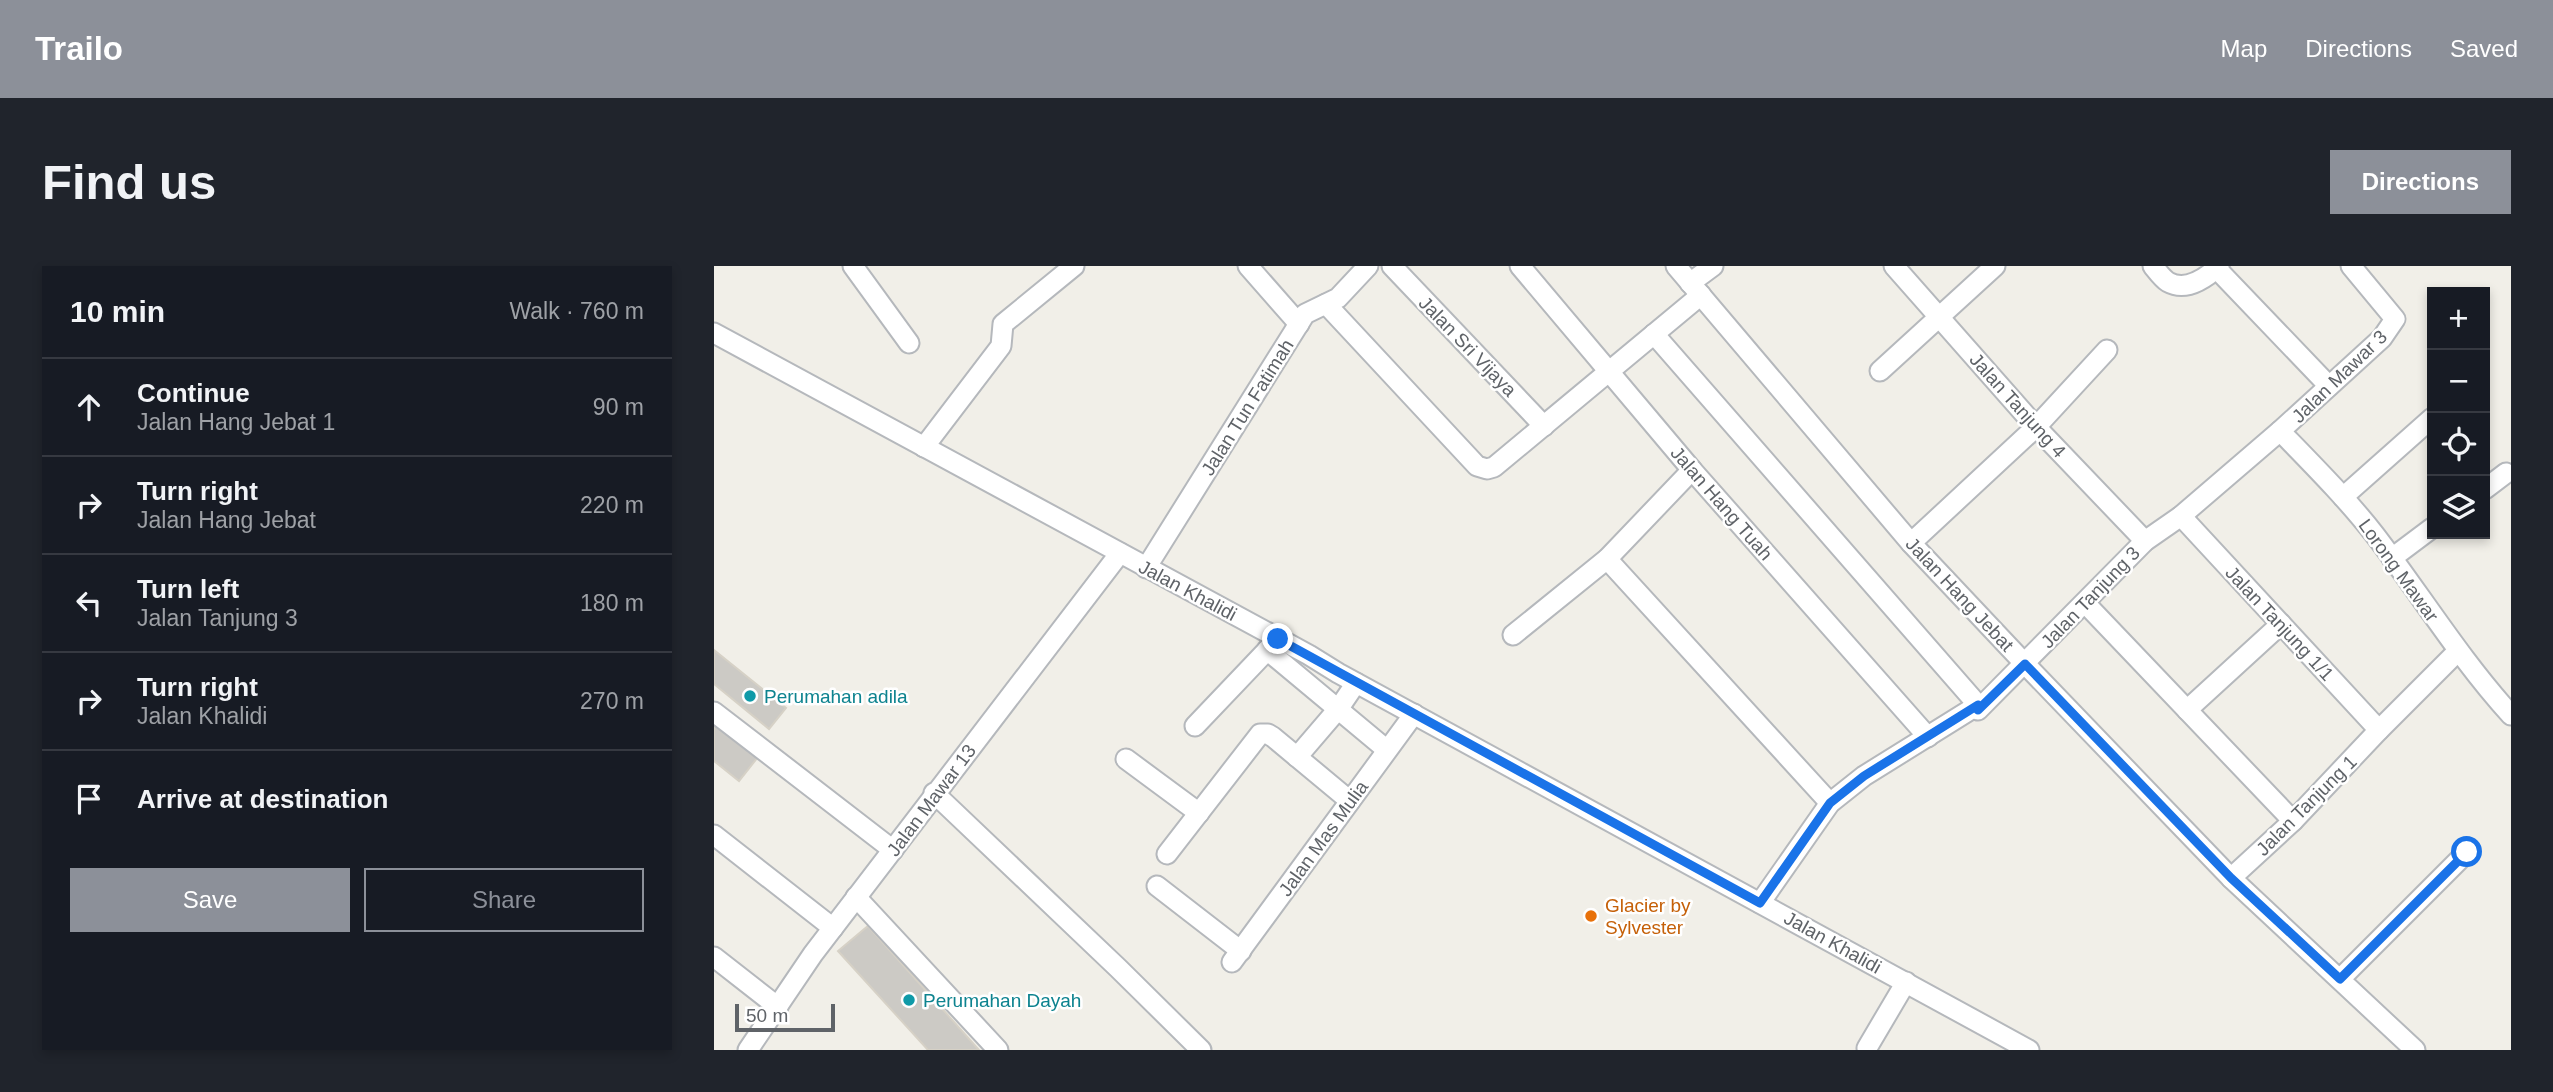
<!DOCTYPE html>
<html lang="en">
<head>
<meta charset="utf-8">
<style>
  body { margin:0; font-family:Arial,sans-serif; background:#20242c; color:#f1f3f6 }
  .controls { position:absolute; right:21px; top:21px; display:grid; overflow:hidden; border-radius:0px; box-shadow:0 4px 10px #0003 }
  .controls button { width:63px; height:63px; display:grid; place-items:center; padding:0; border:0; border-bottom:2px solid #363941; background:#171b24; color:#f1f3f6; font:35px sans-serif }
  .scale { position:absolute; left:21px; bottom:18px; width:100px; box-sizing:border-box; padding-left:7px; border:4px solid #5f6368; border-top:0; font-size:19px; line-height:24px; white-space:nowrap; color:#5f6368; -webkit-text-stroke:5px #fff; paint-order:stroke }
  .stop { position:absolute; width:21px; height:21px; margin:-16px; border:5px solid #1a73e8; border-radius:50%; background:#fff }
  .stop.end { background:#1a73e8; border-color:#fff; box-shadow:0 2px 7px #0008 }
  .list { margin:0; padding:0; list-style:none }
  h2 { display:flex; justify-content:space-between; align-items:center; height:91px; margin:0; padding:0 28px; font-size:30px }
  h2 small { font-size:23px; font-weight:400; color:#9ea1a6 }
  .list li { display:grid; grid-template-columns:46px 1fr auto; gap:21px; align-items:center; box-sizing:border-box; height:98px; padding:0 28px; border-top:2px solid #363941 }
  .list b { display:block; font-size:26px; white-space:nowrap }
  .list p { margin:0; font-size:23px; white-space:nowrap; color:#9ea1a6 }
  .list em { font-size:23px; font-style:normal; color:#9ea1a6 }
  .actions { display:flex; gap:14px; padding:21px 28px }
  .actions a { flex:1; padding:16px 0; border:2px solid #8c9099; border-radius:0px; text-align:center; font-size:24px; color:#8c9099 }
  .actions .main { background:#8c9099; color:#fff }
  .icon { flex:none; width:38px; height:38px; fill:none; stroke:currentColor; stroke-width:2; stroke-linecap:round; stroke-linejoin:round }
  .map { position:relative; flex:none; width:1797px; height:784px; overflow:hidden; border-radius:0px }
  header { display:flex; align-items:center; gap:42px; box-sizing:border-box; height:98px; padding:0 35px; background:#8c9099; color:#fff }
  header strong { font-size:33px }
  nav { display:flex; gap:38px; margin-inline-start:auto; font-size:24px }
  .intro { display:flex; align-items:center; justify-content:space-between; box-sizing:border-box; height:168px; padding:0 42px }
  h1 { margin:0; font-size:49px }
  .button { padding:18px 32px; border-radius:0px; background:#8c9099; color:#fff; font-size:24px; font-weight:700 }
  main { display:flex; gap:42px; padding:0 42px }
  aside { flex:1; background:#171b24; border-radius:0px; box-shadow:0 4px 10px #0003 }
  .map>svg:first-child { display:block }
</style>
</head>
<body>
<header>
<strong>Trailo</strong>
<nav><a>Map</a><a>Directions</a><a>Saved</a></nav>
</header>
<div class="intro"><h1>Find us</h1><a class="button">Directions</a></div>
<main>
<aside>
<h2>10 min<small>Walk · 760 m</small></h2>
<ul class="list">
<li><svg class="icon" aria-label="ahead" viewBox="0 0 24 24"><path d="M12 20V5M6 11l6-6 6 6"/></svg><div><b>Continue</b><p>Jalan Hang Jebat 1</p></div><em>90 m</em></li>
<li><svg class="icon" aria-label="right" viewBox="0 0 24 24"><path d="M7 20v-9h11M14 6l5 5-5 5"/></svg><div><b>Turn right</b><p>Jalan Hang Jebat</p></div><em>220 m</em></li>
<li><svg class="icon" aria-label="left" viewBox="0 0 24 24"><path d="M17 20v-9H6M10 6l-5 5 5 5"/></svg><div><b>Turn left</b><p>Jalan Tanjung 3</p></div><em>180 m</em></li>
<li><svg class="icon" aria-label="right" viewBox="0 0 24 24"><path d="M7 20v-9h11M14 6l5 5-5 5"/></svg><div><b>Turn right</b><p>Jalan Khalidi</p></div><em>270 m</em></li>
<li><svg class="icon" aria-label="arrive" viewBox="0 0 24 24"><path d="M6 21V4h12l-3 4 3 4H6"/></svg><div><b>Arrive at destination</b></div></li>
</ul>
<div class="actions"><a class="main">Save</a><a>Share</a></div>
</aside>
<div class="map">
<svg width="1797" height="784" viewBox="0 0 1797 784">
  <rect width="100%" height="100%" fill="#f1efe8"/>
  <g fill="#cccac5" stroke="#d6d1c6" stroke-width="2">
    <polygon points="0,384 72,442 55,463 0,418"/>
    <polygon points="0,457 44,491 25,515 0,495"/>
    <polygon points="154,660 265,784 214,784 124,685"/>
  </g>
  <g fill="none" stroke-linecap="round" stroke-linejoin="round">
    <g stroke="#b5b8bc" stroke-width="23">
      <g id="minor">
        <polyline points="139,0 195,77"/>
        <polyline points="534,0 585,58"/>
        <polyline points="678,0 830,160"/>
        <polyline points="806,0 978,204 1214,471"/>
        <polyline points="962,0 1197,277 1311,398 1517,612 1701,784"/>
        <polyline points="1180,0 1322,161 1431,275"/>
        <path d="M 1439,0 C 1443,5 1449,13 1454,16 C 1472,26 1492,12 1505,0"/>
        <polyline points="1502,2 1615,120"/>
        <polyline points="976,17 999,0"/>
        <polyline points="612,38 763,200 773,203 780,201 987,29"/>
        <polyline points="0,67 595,389 624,407 1315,784"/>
        <polyline points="940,68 1264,439"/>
        <polyline points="1166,105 1281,0"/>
        <path d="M 1566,165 C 1599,199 1632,232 1661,269 C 1707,329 1746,393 1797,449"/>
        <polyline points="210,181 287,80 289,58 360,0"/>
        <polyline points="1771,223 1792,207"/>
        <polyline points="1629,231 1718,152"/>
        <polyline points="1467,250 1665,464"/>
        <polyline points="1197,277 1322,161 1393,84"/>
        <polyline points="1678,292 1718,262"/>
        <polyline points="893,293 1116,537"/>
        <polyline points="432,302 591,48 624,32 654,0"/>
        <polyline points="1371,337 1579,555"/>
        <polyline points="799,369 893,293 978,204"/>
        <polyline points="553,384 673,484"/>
        <polyline points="1473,444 1567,358"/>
        <polyline points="0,446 179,584"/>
        <polyline points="481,460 561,376"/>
        <polyline points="583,491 625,442 642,417"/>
        <polyline points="412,493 485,547"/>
        <polyline points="220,527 404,702 487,784"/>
        <polyline points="0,569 119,662"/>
        <polyline points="453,588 546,468 554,468 559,471 636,535"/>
        <polyline points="1517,612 1579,555 1665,464 1744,385"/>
        <polyline points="443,620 527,685"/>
        <polyline points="142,631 284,784"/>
        <polyline points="1046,637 1116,537 1150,510 1264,439 1264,444 1431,275 1467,250 1566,165 1668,72 1681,53 1637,0"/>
        <polyline points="0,691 64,741"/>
        <polyline points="518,696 700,448"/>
        <polyline points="1626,713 1753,586"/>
        <polyline points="1153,782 1192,716"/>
        <polyline points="34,784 99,688 406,287"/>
      </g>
    </g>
    <use href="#minor" stroke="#fff" stroke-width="19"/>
  </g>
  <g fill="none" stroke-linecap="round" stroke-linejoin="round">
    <polyline stroke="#1a73e8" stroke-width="9" points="564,373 1046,637 1116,537 1150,510 1264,439 1264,444 1311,398 1517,612 1626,713 1753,586"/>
  </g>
  <g fill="#0f9aa8" stroke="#fff" stroke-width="2.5">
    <circle cx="36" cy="430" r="7"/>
    <circle cx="195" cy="734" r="7"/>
  </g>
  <circle fill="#e8710a" stroke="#fff" stroke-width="2.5" cx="877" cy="650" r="7"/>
  <g text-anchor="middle" stroke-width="5" stroke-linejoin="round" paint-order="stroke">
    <g font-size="19" fill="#5f6368" stroke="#fff">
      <text transform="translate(754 80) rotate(46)" y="7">Jalan Sri Vijaya</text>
      <text transform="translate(1625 110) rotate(-44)" y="7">Jalan Mawar 3</text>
      <text transform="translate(1304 139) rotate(48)" y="7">Jalan Tanjung 4</text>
      <text transform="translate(533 141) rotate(-58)" y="7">Jalan Tun Fatimah</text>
      <text transform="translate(1008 237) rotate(49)" y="7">Jalan Hang Tuah</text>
      <text transform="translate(1685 304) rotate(54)" y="7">Lorong Mawar</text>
      <text transform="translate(474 324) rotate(28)" y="7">Jalan Khalidi</text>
      <text transform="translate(1246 328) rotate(47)" y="7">Jalan Hang Jebat</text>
      <text transform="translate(1376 331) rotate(-46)" y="7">Jalan Tanjung 3</text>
      <text transform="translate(1566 357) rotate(47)" y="7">Jalan Tanjung 1/1</text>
      <text transform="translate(217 534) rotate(-53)" y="7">Jalan Mawar 13</text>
      <text transform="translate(1592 539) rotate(-45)" y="7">Jalan Tanjung 1</text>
      <text transform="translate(609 572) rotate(-54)" y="7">Jalan Mas Mulia</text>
      <text transform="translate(1119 676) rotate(29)" y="7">Jalan Khalidi</text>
    </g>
    <g font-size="19" fill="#0d838f" stroke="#fff" text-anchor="start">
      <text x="50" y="437">Perumahan adila</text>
      <text x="209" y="741">Perumahan Dayah</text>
    </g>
    <g font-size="19" fill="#c56008" stroke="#fff" text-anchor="start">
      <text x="891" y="646">Glacier by<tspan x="891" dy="22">Sylvester</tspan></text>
    </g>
  </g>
</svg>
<div class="controls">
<button>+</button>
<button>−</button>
<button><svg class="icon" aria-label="locate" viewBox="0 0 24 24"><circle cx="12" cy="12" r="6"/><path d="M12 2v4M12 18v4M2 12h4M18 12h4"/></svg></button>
<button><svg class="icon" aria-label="layers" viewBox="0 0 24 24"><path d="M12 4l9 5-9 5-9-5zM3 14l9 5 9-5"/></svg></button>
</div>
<div class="scale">50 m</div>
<div class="stop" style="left:1753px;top:586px"></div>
<div class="stop end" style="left:564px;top:373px"></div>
</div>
</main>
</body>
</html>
